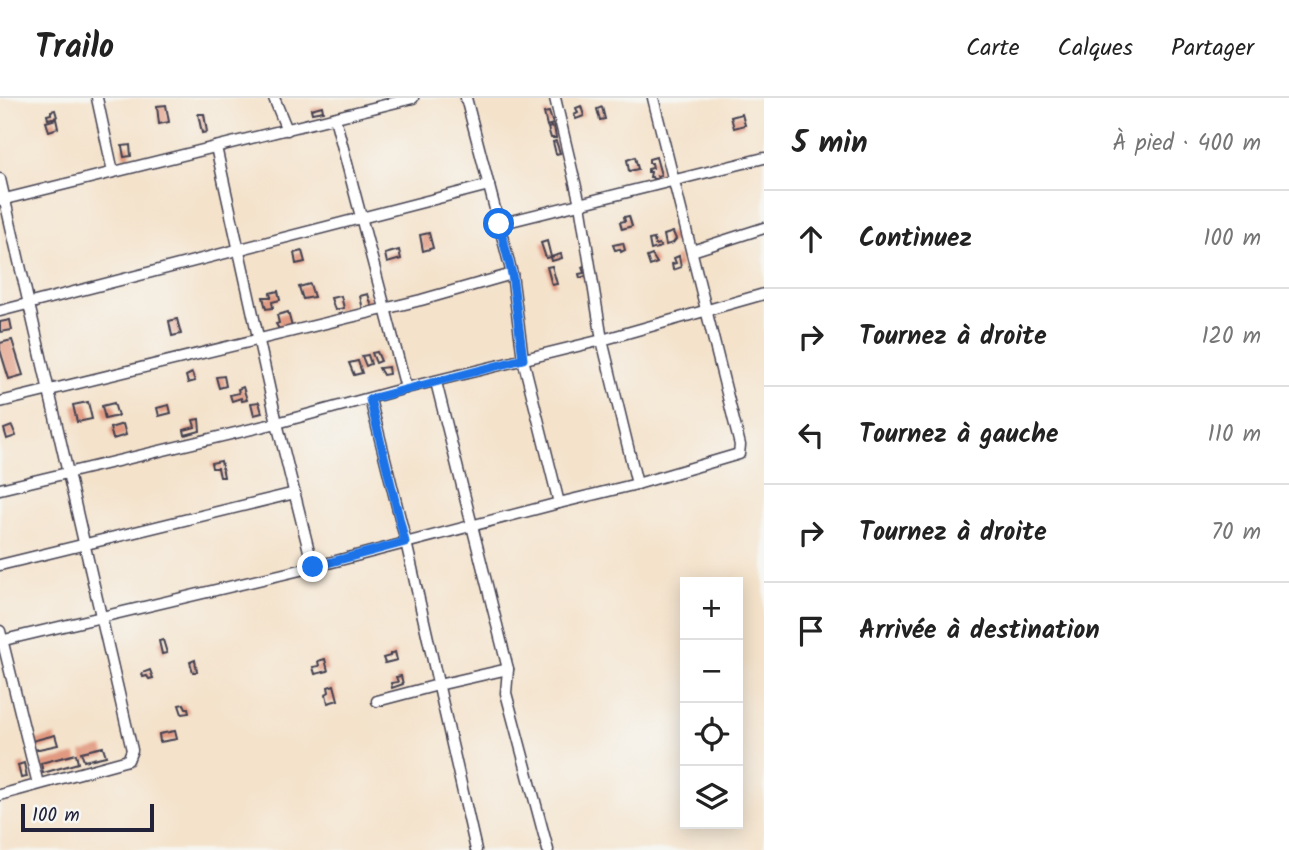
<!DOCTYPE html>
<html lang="fr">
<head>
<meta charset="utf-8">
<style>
  body { margin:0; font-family:Kalam,sans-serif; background:#f6f6f6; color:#222 }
  .controls { position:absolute; right:21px; bottom:21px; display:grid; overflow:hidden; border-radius:0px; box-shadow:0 4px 18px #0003 }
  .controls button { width:63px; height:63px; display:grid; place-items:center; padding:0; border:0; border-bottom:2px solid #e0e0e0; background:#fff; color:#222; font:35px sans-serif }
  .scale { position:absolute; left:21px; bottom:18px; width:133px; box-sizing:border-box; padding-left:7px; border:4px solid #22223b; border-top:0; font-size:19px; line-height:24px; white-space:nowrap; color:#22223b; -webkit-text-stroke:5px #f6f6f2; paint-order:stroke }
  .stop { position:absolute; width:21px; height:21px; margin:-16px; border:5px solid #1a73e8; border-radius:50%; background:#fff }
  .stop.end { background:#1a73e8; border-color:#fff; box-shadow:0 2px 7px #0008 }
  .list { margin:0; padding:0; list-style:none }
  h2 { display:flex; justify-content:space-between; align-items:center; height:91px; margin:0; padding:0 28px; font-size:30px }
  h2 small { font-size:23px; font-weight:400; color:#767676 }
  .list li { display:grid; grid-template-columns:46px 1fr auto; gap:21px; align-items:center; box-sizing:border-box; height:98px; padding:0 28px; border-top:2px solid #e0e0e0 }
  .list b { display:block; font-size:26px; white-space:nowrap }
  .list em { font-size:23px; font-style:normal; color:#767676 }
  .icon { flex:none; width:38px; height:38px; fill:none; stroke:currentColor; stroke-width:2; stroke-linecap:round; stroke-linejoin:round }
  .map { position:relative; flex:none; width:764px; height:752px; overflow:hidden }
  header { display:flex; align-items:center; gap:42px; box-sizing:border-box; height:98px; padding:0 35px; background:#fff; border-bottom:2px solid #e0e0e0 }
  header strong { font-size:33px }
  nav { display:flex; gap:38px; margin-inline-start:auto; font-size:24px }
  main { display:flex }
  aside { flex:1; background:#fff }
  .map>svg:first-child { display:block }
</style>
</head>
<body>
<header>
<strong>Trailo</strong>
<nav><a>Carte</a><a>Calques</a><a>Partager</a></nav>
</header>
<main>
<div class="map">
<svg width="764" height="752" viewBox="0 0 764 752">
  <rect width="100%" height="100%" fill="#f6f6f2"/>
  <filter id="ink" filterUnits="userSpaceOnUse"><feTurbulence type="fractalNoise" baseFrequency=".0143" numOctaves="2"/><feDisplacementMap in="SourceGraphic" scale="14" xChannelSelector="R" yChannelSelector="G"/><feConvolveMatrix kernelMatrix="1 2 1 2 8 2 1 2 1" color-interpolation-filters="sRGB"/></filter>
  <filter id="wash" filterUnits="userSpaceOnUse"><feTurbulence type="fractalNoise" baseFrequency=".00686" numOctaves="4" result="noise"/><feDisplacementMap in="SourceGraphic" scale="28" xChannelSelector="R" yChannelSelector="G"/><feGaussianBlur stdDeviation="1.57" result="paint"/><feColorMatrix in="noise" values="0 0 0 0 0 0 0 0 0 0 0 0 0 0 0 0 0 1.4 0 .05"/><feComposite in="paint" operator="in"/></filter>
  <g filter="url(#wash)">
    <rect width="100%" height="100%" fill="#f4e2ca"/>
    <g id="blocks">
      <g fill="#e19a81">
        <polygon points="166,7 169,24 159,26 157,8"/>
        <polygon points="322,8 323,13 312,15 311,11"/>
        <polygon points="581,8 584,18 576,21 574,17 578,15 576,10"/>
        <polygon points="602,9 605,21 600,22 597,11"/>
        <polygon points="55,12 57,19 48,21 47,17 51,16 51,13"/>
        <polygon points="549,14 553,26 547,28 544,15"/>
        <polygon points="198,16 204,16 207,34 202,35"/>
        <polygon points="742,16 745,27 734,30 731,19"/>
        <polygon points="56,21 58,30 49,33 46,24"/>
        <polygon points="554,28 556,40 551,40 548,30"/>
        <polygon points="556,43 560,55 556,56 553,44"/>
        <polygon points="130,47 131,58 124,59 122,48"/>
        <polygon points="635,59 638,71 629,73 627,62"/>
        <polygon points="656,59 661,77 657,78 658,81 653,81 652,79 650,79 651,74 648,74 648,71 653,70 652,65 649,65 649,61"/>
        <polygon points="629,118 632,128 622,131 620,124 625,123 624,119"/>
        <polygon points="673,134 676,141 673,145 666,147 664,137"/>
        <polygon points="429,135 433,150 423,153 420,137"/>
        <polygon points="654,141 655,147 659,146 661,149 651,152 649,142"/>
        <polygon points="547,143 551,159 546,160 541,145"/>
        <polygon points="623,145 625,152 621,154 620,151 615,152 613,147"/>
        <polygon points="399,152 401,161 387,165 385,156"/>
        <polygon points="302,153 305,164 296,166 294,155"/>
        <polygon points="561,156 562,160 552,163 551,159"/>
        <polygon points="652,157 657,165 650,168 647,159"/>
        <polygon points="679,158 681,169 673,172 672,166 676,165 674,160"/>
        <polygon points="586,167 589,177 580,180 579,176 584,175 582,169"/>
        <polygon points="552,168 557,186 552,187 547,169"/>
        <polygon points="310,186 314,199 303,201 299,189"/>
        <polygon points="278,193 280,202 272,204 273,210 266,211 263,199 271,199 270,195"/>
        <polygon points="368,196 372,209 363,212 360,198"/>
        <polygon points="341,198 344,210 335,212 331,200"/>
        <polygon points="288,214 292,229 279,231 276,226 279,225 277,217"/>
        <polygon points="177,221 181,236 172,238 169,223"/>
        <polygon points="10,222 12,232 0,234 0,224"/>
        <polygon points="12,242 23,277 9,281 0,252 0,245"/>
        <polygon points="377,254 381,263 376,265 372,255"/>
        <polygon points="368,257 371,266 366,268 362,258"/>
        <polygon points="358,263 362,275 354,277 349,265"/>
        <polygon points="388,269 389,276 383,277 379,270"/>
        <polygon points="192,275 195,283 188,285 186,278"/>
        <polygon points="224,278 226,288 219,290 216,279"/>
        <polygon points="243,289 247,302 242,303 241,300 232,303 230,297 239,295 238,291"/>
        <polygon points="88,304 92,321 77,324 73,307"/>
        <polygon points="259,304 262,315 254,317 251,305"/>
        <polygon points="114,305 118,318 105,321 102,308"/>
        <polygon points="169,307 171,315 159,318 157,310"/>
        <polygon points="199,321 200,333 185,337 184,332 195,329 193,322"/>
        <polygon points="123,326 126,337 113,341 110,330"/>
        <polygon points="12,328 16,338 7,341 4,331"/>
        <polygon points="221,363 224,379 220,379 218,370 212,370 211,365"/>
        <polygon points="163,542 167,555 162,556 159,543"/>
        <polygon points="395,554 397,562 385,565 383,560 390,558 390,556"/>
        <polygon points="325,561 328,573 315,576 313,569 319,568 318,563"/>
        <polygon points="195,562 197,574 193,574 190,564"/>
        <polygon points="150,572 153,580 149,581 147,578 143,579 142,575"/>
        <polygon points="401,578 403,586 392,590 391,585 398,584 396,579"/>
        <polygon points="334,587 338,602 328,605 326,596 329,594 328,589"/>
        <polygon points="184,606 186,610 188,610 189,615 182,616 179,607"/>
        <polygon points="175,633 177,641 160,644 159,636"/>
        <polygon points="55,637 58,647 34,652 32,643"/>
        <polygon points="103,649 106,658 84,663 81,654"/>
        <polygon points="76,656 78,665 43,675 41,665"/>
        <polygon points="24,665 27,679 21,680 18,667"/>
      </g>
    </g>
  </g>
  <g filter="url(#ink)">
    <use href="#blocks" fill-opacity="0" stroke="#423f50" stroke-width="2"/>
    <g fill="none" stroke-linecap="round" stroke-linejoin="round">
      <g stroke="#423f50" stroke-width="13">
        <g id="minor">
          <polyline points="97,0 113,74"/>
          <polyline points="274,0 287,32"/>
          <polyline points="466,0 512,176 523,261 559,405"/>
          <polyline points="555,0 580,106 602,242 637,386"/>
          <polyline points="335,20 406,290"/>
          <polyline points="216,49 277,325 313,469"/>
          <polyline points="0,81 132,652 128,662 0,697"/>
          <polyline points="1,102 413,0"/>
          <polyline points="499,126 764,60"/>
          <polyline points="692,153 764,130"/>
          <polyline points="0,213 489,87"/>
          <polyline points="436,284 508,571 506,595 548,752"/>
          <polyline points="370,301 406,444 476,752"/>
          <polyline points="0,304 421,202 512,176"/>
          <polyline points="0,391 277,325 406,290 602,242 764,196"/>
          <polyline points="0,467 295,395"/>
          <polyline points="0,533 38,686"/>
          <polyline points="0,543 313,469 559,405 637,386 739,356 740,347 653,0"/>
          <polyline points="377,603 438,587 508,571"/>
        </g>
      </g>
      <use href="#minor" stroke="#fff" stroke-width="10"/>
    </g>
  </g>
  <g fill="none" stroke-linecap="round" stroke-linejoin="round" filter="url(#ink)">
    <polyline stroke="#1a73e8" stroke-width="9" points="313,469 405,444 370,301 523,261 512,176 499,126"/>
  </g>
</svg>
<div class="controls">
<button>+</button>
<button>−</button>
<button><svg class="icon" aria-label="locate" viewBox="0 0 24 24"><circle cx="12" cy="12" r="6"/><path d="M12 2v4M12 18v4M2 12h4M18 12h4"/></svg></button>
<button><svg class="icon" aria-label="layers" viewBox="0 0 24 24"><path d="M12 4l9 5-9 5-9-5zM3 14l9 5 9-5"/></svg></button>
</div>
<div class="scale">100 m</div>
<div class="stop" style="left:499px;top:126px"></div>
<div class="stop end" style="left:313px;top:469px"></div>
</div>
<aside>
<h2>5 min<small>À pied · 400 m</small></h2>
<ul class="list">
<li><svg class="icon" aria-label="ahead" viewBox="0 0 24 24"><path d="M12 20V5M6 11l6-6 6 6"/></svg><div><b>Continuez</b></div><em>100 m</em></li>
<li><svg class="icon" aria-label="right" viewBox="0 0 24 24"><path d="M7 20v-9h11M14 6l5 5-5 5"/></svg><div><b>Tournez à droite</b></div><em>120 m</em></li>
<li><svg class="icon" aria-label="left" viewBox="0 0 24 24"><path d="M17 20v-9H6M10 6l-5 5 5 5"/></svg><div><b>Tournez à gauche</b></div><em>110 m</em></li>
<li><svg class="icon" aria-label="right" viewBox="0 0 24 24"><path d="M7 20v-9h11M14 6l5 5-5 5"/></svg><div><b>Tournez à droite</b></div><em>70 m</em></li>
<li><svg class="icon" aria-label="arrive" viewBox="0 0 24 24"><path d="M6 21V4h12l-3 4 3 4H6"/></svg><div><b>Arrivée à destination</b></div></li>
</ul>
</aside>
</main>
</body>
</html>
